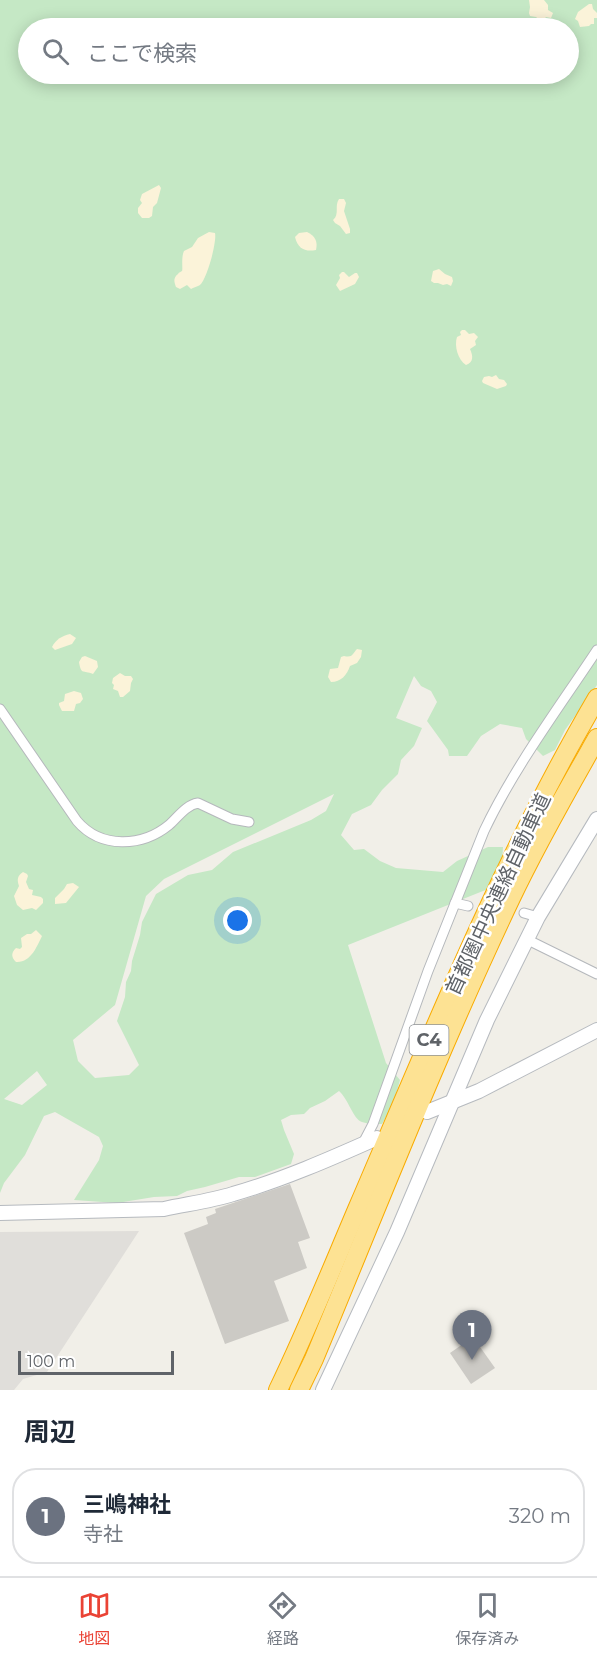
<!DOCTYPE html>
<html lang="ja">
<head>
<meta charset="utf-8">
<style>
  body { margin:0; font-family:Montserrat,"Noto Sans JP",sans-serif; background:#f6f6f7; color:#1f2937 }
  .scale { position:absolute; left:18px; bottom:15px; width:156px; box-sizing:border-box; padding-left:6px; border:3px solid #5f6368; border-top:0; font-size:16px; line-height:21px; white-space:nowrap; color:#5f6368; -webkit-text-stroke:4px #fff; paint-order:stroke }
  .you { position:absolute; left:238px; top:921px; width:21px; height:21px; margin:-15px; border:4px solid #fff; border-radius:50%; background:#1a73e8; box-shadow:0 0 0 9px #1a73e833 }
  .badge { display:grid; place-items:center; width:39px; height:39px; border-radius:50%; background:#ea4335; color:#fff; font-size:20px; font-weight:700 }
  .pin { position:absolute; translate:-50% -50px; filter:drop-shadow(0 2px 3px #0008) }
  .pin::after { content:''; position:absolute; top:32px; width:21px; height:18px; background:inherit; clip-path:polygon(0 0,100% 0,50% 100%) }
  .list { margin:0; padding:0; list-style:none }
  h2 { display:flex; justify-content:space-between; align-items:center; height:78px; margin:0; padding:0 24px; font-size:26px }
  h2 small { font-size:20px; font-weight:400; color:#747a83 }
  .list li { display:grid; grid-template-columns:39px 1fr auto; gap:18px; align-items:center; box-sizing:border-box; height:96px; margin:0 12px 12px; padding:0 12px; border:2px solid #e0e1e3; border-radius:24px }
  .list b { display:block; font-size:22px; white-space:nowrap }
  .list p { margin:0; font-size:20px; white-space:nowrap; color:#747a83 }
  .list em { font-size:20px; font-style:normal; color:#747a83 }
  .icon { flex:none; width:33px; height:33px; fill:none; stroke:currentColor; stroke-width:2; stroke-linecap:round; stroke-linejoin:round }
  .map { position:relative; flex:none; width:597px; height:1390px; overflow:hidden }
  .search { position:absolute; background:#fff; box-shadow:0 3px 15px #0003; left:18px; right:18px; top:18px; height:66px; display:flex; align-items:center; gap:15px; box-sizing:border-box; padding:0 21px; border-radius:33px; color:#747a83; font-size:22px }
  .sheet { height:186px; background:#fff }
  nav { display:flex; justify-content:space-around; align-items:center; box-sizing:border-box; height:84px; border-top:2px solid #e0e1e3; background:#fff; font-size:16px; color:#747a83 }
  nav a { display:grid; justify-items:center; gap:3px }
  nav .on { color:#ea4335 }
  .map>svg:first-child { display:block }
</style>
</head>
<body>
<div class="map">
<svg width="597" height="1390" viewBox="0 0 597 1390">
  <rect width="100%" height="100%" fill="#f1efe8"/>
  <polygon fill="#e0deda" points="139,1231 47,1372 23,1379 14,1390 0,1390 0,1232"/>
  <path fill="#c5e8c5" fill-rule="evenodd" d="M 0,0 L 597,0 L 597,685 L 565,730 L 555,750 L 543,756 L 526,739 L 522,728 L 500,724 L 481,736 L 467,756 L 449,756 L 448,750 L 427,721 L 437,702 L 431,691 L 421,686 L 414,676 L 396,718 L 422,728 L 414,746 L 401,760 L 398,774 L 382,790 L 371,805 L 352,814 L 341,835 L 354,850 L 364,849 L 380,861 L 396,868 L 443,872 L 457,861 L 488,847 L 503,847 L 502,862 L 492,879 L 488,889 L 348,945 L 386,1063 L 400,1080 C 396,1096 391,1109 382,1124 C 376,1124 368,1124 362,1122 C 353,1119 349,1100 339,1091 L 325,1101 L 310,1108 L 304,1114 L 291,1115 L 281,1120 L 284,1130 L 294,1154 L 291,1164 L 255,1177 L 239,1177 L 205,1187 L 187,1191 L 177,1196 L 154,1197 L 117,1203 L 74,1200 L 99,1160 L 103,1146 L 99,1137 L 55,1112 L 44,1116 L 25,1155 L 4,1183 L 0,1193 ZM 28,28 L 568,28 L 568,74 L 28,74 ZM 334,794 L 326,811 L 311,820 L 233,852 L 212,870 L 188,875 L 156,894 L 142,922 L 140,935 L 132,961 L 131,971 L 126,982 L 125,997 L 117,1021 L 139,1065 L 129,1075 L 95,1078 L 78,1061 L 73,1040 L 115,1005 L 146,896 L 164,879 ZM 37,1071 L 47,1085 L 22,1105 L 4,1099 Z"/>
  <g fill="#fbf3d9">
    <polygon points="529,0 544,0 548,5 548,10 553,13 551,18 546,17 542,22 536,17 530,16 529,13 530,7"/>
    <polygon points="589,4 592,4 593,9 597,13 597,18 594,18 594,24 591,24 589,26 580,27 578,21 575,19 578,12"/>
    <polygon points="159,185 161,188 157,203 153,207 152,216 149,218 142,218 138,213 138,208 142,203 140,200 142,194"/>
    <path d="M 339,199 L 344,199 L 346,203 L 344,211 L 350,229 L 350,233 L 346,234 L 340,226 L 335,223 L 333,220 C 340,214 334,206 339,199 Z"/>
    <path d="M 209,232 L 215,233 C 217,242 207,279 200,285 C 198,286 193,288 191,289 L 187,285 L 180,289 L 176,287 C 174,282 173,278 178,274 C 179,272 181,272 182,271 C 183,270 181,257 184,251 L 192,247 L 198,238 Z"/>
    <path d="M 307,232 C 315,236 318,241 316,250 C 305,252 298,249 295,237 L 299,233 Z"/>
    <polygon points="439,269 445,274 452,277 453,281 451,286 447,284 443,285 438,283 434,283 431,281 433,271"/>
    <polygon points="342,272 344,272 349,277 355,273 357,273 359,277 355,284 340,291 336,285 340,278 339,275"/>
    <path d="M 462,330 L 465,330 L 469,334 L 474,333 L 478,337 L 475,341 L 476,345 L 470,349 C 473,356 474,362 466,365 C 458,360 454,346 457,337 L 461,335 L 460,332 Z"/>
    <polygon points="496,375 499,379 504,380 507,384 506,386 497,389 483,383 482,381 484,377 489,376 492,377"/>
    <path d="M 70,634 L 76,638 L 72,644 L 55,650 L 52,647 C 56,639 62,636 70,634 Z"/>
    <path d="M 357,649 L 362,650 L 361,657 L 357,663 L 350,666 C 347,675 341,682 331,682 L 328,677 L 330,669 L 338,668 L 341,657 L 344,656 C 353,658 352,654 357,649 Z"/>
    <path d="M 85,656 L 97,661 L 98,667 L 93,674 C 83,670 81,675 79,662 L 82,657 Z"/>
    <polygon points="120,673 125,676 131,676 133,679 131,683 130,691 123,697 120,697 118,691 113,689 114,685 112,683 113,678"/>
    <polygon points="74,691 81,693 83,699 80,703 76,704 74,711 62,711 59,705 59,703 64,701 65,694"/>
    <path d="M 23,872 L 27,874 L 28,876 L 26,882 L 29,889 L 33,890 L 32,895 L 41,897 L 43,899 L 43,903 L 36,910 L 32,908 L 23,910 L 17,905 L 14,896 L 19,886 C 17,880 17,876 23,872 Z"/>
    <polygon points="73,883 79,887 66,903 55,904 55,898 64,889 67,884"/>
    <path d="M 36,930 L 42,936 C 37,946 31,963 16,962 C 11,957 11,953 16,948 L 20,949 L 22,947 L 21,938 L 27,934 L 31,934 Z"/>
  </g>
  <g fill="#cccac5">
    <polygon points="290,1184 310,1238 298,1242 307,1268 274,1281 289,1321 225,1344 184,1233 208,1224 206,1217 216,1213 215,1209"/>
    <polygon points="473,1337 495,1368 471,1384 450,1353"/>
  </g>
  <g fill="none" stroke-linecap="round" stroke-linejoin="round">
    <g stroke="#b5b8bc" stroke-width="11">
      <g id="street">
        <path d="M 0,709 L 77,821 C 101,849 142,847 169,825 C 178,817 186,805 198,803 L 232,819 L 249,822"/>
        <polyline points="455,903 468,906"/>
        <polyline points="524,913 538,917"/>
        <polyline points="526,939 597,974"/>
        <path d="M 362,1145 L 373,1124 L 428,971 L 484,831 C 515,766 558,709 597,650"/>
      </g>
    </g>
    <g stroke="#b6babf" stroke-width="16">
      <g id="secondary">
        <polyline points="427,1112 479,1091 597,1030"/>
        <path d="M 0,1213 L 164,1209 C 187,1204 211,1201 233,1194 C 282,1180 330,1159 377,1138"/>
        <polyline points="323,1390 397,1232 487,1020 538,917 597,819"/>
      </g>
    </g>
    <g stroke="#f9ab00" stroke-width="20">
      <g id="highway">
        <path d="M 278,1390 C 307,1330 332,1268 358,1207 C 432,1035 502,860 597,698"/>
        <path d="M 299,1390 L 314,1359 C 378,1205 439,1049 511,898 C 537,843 567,791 597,738"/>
      </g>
    </g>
    <use href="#street" stroke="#fff" stroke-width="9"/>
    <use href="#secondary" stroke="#fff" stroke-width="14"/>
    <use href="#highway" stroke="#fde293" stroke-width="18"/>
  </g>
  <g text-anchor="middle" stroke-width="5" stroke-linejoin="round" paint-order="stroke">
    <rect fill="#fff" stroke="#8f9295" stroke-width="1.5" x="409.5" y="1025" width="39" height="30" rx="4.5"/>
    <g font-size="18" font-weight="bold" fill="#5f6368">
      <text x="429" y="1046">C4</text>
    </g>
    <g font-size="20" fill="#5f6368" stroke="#fff">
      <text transform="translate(498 894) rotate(-65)" y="7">首都圏中央連絡自動車道</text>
    </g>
  </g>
</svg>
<div class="scale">100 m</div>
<div class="you"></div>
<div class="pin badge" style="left:472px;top:1360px;background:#6b7280">1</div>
<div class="search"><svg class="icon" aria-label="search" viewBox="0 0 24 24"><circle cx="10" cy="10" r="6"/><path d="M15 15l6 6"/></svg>ここで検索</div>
</div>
<section class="sheet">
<h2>周辺<small></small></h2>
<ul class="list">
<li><span class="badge" style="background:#6b7280">1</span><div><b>三嶋神社</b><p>寺社</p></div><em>320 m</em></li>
</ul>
</section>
<nav>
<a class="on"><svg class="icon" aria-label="map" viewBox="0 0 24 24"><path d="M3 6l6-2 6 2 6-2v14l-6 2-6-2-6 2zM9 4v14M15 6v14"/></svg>地図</a>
<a><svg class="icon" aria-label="directions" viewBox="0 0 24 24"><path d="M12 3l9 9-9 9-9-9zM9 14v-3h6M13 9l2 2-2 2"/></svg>経路</a>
<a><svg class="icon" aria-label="saved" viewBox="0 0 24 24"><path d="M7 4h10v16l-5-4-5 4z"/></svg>保存済み</a>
</nav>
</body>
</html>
